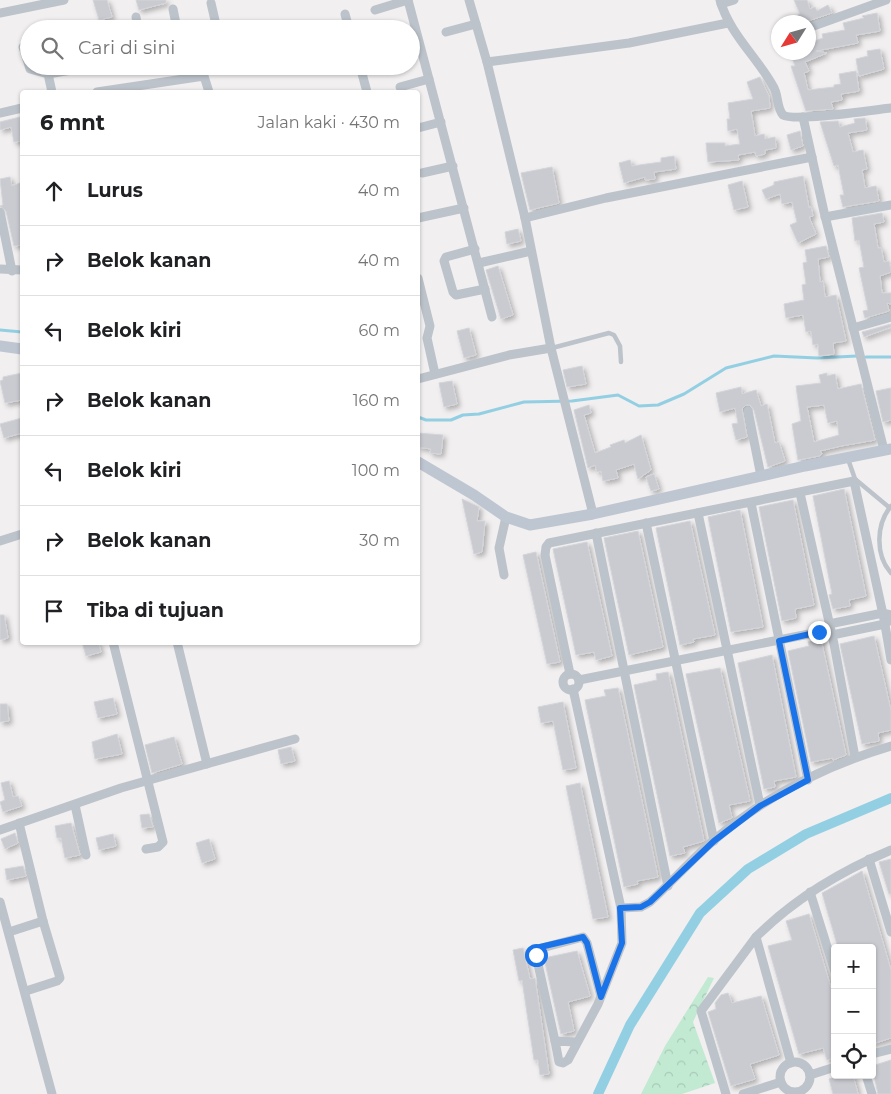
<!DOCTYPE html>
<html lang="id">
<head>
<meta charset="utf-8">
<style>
  body { margin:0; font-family:Montserrat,sans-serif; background:#f2f2f2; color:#202124 }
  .controls { position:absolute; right:15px; bottom:15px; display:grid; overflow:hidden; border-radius:5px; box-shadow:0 1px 4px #0004 }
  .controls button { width:45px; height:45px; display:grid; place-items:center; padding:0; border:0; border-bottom:1px solid #e0e0e0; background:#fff; color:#202124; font:25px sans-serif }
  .compass { position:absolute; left:771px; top:15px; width:45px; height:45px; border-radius:50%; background:#fff; box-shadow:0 1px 4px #0004; rotate:233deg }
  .stop { position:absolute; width:15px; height:15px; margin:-11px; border:4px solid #1a73e8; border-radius:50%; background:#fff }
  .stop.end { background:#1a73e8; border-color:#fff; box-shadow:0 1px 5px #0008 }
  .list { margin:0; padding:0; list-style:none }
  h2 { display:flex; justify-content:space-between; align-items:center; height:65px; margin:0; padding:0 20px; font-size:21px }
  h2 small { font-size:16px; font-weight:400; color:#757577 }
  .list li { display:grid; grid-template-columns:32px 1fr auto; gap:15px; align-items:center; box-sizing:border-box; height:70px; padding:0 20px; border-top:1px solid #e0e0e0 }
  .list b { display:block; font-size:19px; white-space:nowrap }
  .list em { font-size:16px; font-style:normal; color:#757577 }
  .icon { flex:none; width:28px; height:28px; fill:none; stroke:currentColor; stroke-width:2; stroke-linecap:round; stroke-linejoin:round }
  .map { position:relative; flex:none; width:891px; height:1094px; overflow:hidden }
  .search { position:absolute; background:#fff; box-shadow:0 1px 4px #0004; left:20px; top:20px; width:400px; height:55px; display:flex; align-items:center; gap:12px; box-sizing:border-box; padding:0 18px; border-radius:28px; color:#757577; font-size:19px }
  .panel { position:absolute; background:#fff; box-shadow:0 1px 4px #0004; left:20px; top:90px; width:400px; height:555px; border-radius:5px }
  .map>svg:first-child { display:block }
</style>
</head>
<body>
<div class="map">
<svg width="891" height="1094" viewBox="0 0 891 1094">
  <defs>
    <pattern id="forest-crowns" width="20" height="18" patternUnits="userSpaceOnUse" patternTransform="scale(1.25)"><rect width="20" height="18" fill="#c2ead3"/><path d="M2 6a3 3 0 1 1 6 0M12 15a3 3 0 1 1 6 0" fill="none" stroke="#a8cab7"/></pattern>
    <filter id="shadow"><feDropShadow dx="3" dy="3" stdDeviation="2.5" flood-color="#0004"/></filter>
  </defs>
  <rect width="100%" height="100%" fill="#f1efef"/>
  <polygon fill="url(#forest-crowns)" points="708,977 714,978 693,1022 715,1083 682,1094 641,1094 665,1046"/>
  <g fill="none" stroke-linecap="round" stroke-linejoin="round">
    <g stroke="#93cfe3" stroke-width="3">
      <polyline points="0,330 22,332"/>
      <polyline points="866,357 891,357"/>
      <polyline points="418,417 426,420 451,420 463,415 479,414 524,402 572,401 618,395 639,406 658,405 684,394 726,368 774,356 817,358 857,356"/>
    </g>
    <polyline stroke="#93cfe3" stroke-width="10" points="598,1094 630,1025 700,913 748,869 806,834 891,798"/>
  </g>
  <g fill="#c9cbd1" stroke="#d3d5da" fill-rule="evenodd" filter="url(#shadow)">
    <polygon points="93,0 107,0 112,17 99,20"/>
    <polygon points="136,0 166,0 166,3 139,10"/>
    <polygon points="794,0 807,0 810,9 815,7 817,11 828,5 832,13 805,22 798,22 796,16 800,14"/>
    <polygon points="877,13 880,31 856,35 858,43 816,51 827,53 805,62 809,71 804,73 808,90 834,87 834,85 841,84 839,74 856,71 859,91 841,94 842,100 831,102 833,109 806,111 791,66 795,66 790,52 808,52 808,34 812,42 823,38 822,34 845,30 843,23 864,18 862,16"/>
    <polygon points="880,49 884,69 859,76 856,59 868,56 867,51"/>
    <polygon points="760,77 769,96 770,108 751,111 755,136 764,134 765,139 775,137 776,148 765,150 765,154 756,156 755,152 738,155 739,160 708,162 706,143 725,143 725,146 740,144 737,129 728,131 727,119 730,119 728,103 753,99 747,82"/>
    <polygon points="20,117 22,141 14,142 11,127 0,130 0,122"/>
    <polygon points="865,118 867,130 848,133 853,152 863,150 867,169 862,170 865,188 876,186 879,201 843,207 840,195 844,195 838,165 834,166 820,122 838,121 840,127 855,123 854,119"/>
    <polygon points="800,131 803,146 791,150 787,135"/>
    <polygon points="674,156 676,169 654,172 655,179 645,180 645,177 624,183 619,163 630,160 632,166 661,162 661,158"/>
    <polygon points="552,167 559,203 530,210 521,173"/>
    <polygon points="803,176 809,208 811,207 813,216 809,217 816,234 798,243 790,225 797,222 792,202 782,204 780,194 766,199 762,190 774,185 774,182"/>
    <polygon points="10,177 12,186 22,182 22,245 14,246 6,211 0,206 3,205 0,179"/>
    <polygon points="742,181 748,207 734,210 728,185"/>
    <polygon points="882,213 884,222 874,224 878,248 881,248 884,262 889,261 891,272 880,276 882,293 891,293 891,304 887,303 889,311 865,318 863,311 868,310 859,268 864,267 859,240 855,241 852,218"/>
    <polygon points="518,229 521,241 507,244 505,232"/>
    <polygon points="826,246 829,257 818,259 820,282 823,281 825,297 836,295 846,341 833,343 834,354 819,356 818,344 813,345 811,331 806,332 803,315 786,318 784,304 804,300 802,285 806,284 803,263 807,262 805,250"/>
    <polygon points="498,266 513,315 501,319 486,270"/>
    <polygon points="891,324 891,327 864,337 862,332"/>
    <polygon points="469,328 476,355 464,358 457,331"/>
    <polygon points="582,366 586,384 567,387 563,370"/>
    <polygon points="22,373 22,400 5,403 0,381 3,380 3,377"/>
    <path d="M 827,373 L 827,376 L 835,374 L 838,389 L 861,384 L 875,440 L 841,446 L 820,451 L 822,454 L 819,456 L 798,460 L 792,424 L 801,421 L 796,386 L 821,383 L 819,375 ZM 824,405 L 828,423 L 837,421 L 839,435 L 814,442 L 807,407 Z"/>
    <polygon points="452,381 457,404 444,407 439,383"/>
    <polygon points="741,387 742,394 756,390 761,406 767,404 775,443 779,442 785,461 768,467 754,410 750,405 746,405 742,409 747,437 736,440 732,424 738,423 735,408 720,412 716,393"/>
    <polygon points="891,388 891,420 883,422 876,391"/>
    <polygon points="589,405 591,413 584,415 595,453 611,447 610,445 624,440 625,443 641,435 651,470 638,479 634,464 616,470 618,478 603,481 601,471 597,472 595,465 588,468 574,410"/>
    <polygon points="22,418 22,433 4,438 0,424"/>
    <polygon points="418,433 443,435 441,454 430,453 431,449 418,447"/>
    <polygon points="654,474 659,489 651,491 646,477"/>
    <polygon points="844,489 866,596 849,600 850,606 833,609 829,595 832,594 813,496"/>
    <polygon points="462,499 479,507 477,521 485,521 482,552 474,554"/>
    <polygon points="793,500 814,605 795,609 796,618 782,621 759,507"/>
    <polygon points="740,510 763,627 731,632 708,517"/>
    <polygon points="690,521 715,635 693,639 694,642 680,645 656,528"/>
    <polygon points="638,531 663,647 629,655 604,538"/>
    <polygon points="587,542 612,656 596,660 594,652 576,655 553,549"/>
    <polygon points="536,552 560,662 547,664 523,555"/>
    <polygon points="0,615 4,615 8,638 0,640"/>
    <polygon points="874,636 891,711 891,730 878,733 879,741 862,744 840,644"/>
    <polygon points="821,639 846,755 833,760 833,758 811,762 788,651 809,646 808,642"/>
    <polygon points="82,642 98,642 101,652 86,656"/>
    <polygon points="772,655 796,777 774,781 775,787 764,789 738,663"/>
    <polygon points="720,668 750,801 729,805 732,818 719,823 686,674"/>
    <polygon points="668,672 704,841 683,847 685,853 670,856 634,685 657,680 656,674"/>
    <polygon points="618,688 658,877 637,881 638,884 624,887 585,700 606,696 604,690"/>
    <polygon points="113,698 117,714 98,718 94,702"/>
    <polygon points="563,702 576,768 563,770 553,721 541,723 538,707"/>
    <polygon points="0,704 7,704 9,721 0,722"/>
    <polygon points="117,734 122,754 95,759 92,742"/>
    <polygon points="174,737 182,764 152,773 145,745"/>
    <polygon points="291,747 295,761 281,764 278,750"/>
    <polygon points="9,781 13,797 18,796 22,806 3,812 0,802 5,800 1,783"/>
    <polygon points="580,783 608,917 593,919 566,786"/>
    <polygon points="149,814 153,827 142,828 140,815"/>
    <polygon points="71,823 80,855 65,858 61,838 57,838 55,826"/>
    <polygon points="15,833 18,843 5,849 1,839"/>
    <polygon points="113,834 116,846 99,850 96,838"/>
    <polygon points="209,839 215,859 202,863 196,843"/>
    <polygon points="891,859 891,894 889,894 879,862"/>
    <polygon points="23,866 26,876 7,880 5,869"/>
    <polygon points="862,871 891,970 891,1038 872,1044 872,948 838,948 822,893"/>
    <polygon points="809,914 835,1001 835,1058 827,1060 823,1048 799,1054 768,946 792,940 786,921"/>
    <polygon points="523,948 530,979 535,978 549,1074 540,1075 538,1060 534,1060 522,980 519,981 513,950"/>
    <polygon points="577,951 590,996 568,1002 574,1031 561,1034 544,958"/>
    <polygon points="728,993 732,1003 761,996 779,1055 750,1064 755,1079 731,1086 708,1012 716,1009 715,1003 721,995"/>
    <polygon points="891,1060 891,1094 878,1094 872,1066"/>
    <polygon points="842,1075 853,1075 858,1094 833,1094 829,1079"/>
  </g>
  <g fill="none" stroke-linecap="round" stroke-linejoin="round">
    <g stroke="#bcc3ca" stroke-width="4.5">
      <polyline points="552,348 609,333 614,335 620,346 621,362"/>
      <polyline points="848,459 855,479 890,508"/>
      <path d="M 891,506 C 876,524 875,555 891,573"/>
    </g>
    <g stroke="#bcc3ca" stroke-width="9">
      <polyline points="408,0 492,317"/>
      <polyline points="469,0 487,62 525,218 551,348 593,514"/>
      <path d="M 720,0 C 729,33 757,57 773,86 C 779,95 776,107 783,115 C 794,122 873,110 891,108"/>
      <polyline points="211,3 217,29"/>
      <polyline points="721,4 734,0"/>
      <polyline points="173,9 177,29"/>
      <polyline points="375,10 408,0"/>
      <polyline points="0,13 64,0"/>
      <polyline points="345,14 349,29"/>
      <polyline points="136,17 138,29"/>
      <polyline points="808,28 886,0"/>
      <polyline points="446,32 476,24"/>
      <polyline points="23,47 30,69 48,74 52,92"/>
      <polyline points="487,62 629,43 728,23"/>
      <polyline points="360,66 367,92"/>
      <polyline points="48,74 95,66"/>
      <polyline points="400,87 429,79"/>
      <polyline points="97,92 204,76 209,92"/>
      <polyline points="0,113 22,108"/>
      <polyline points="803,117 824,212 884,450"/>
      <polyline points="418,128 441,122"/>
      <polyline points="422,173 453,166"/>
      <polyline points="0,212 12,271"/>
      <polyline points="825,217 891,205"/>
      <polyline points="418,218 464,208"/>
      <polyline points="525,218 606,198 812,157"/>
      <polyline points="475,249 446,257 444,261 453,292 456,295 485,289"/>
      <polyline points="479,263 531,251"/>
      <polyline points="0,269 22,270"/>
      <polyline points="418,278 430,326 427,338 435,374"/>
      <polyline points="853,328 891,317"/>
      <polyline points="418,379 509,355 551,348"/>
      <polyline points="748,411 761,476"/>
      <polyline points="800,493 834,644 855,757"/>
      <polyline points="751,503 808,780"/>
      <polyline points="698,513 760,805"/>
      <polyline points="646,523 714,841"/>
      <polyline points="596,533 668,886"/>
      <polyline points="0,541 22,534"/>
      <polyline points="504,575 499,548 506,517"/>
      <polyline points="827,634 832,635 885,624 889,621"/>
      <polyline points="113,642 163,842 158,847 146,849"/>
      <polyline points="177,642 207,764"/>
      <polyline points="570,674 545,555 546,547 549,543 854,481 884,619 891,660"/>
      <circle cx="571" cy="682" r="8"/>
      <polyline points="579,680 819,632 829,624 883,613 891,615"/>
      <polyline points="573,689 621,908 622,943 598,1004 568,1060 563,1063 559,1062 555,1041 576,1042"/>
      <polyline points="75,805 86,855"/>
      <polyline points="19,823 43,921 60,978 57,981 26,991"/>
      <polyline points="0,830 121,788 295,739"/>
      <polyline points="869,859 891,932"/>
      <polyline points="810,892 835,972"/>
      <polyline points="0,902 52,1094"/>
      <path d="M 621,908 L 641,907 L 650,902 C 671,883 691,860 713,841 C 764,797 827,765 891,746"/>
      <polyline points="9,932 43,921"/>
      <polyline points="555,1041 536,955 538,949 583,937 587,943 601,996"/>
      <polyline points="872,1054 891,1049"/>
      <circle cx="795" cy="1077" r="15"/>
      <path d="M 791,1063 L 756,937 C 794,899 841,871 891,850"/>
      <polyline points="810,1075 835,1067"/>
      <polyline points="866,1075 872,1094"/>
      <polyline points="726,1094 701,1011 756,937"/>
      <polyline points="743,1094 781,1082"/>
    </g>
    <g stroke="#bec6d1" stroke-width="11">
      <polyline points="0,346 22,349"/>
      <polyline points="418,462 474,495 506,517 530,525 593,514 805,466 891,449"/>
    </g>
  </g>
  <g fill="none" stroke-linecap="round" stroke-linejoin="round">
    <polyline stroke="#1a73e8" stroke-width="6" points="536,955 540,947 583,937 587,943 601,997 622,943 620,908 641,907 650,902 714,841 760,806 808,780 779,641 819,632"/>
  </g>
</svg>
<div class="controls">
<button>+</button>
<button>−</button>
<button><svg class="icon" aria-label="locate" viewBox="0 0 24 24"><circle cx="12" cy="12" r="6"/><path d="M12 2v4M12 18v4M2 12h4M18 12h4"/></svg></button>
</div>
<svg class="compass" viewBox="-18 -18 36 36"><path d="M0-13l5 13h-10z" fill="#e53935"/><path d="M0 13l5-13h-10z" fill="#757577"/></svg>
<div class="stop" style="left:536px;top:955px"></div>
<div class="stop end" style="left:819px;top:632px"></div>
<div class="search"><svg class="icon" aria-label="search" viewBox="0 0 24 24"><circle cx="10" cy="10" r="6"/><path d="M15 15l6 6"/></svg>Cari di sini</div>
<section class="panel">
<h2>6 mnt<small>Jalan kaki · 430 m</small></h2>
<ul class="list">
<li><svg class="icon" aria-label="ahead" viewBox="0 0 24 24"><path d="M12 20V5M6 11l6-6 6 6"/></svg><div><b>Lurus</b></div><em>40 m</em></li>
<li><svg class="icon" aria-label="right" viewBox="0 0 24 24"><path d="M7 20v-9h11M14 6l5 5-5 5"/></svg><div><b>Belok kanan</b></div><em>40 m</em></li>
<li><svg class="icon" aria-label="left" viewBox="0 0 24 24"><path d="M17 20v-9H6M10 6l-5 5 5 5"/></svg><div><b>Belok kiri</b></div><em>60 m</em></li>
<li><svg class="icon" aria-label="right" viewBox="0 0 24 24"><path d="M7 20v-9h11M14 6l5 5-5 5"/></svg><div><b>Belok kanan</b></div><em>160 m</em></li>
<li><svg class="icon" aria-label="left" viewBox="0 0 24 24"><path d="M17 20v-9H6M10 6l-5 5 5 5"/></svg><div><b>Belok kiri</b></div><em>100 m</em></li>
<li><svg class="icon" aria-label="right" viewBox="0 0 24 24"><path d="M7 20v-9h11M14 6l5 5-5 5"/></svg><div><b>Belok kanan</b></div><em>30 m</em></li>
<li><svg class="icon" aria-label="arrive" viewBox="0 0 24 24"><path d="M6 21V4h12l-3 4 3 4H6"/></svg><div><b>Tiba di tujuan</b></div></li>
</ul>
</section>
</div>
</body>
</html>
